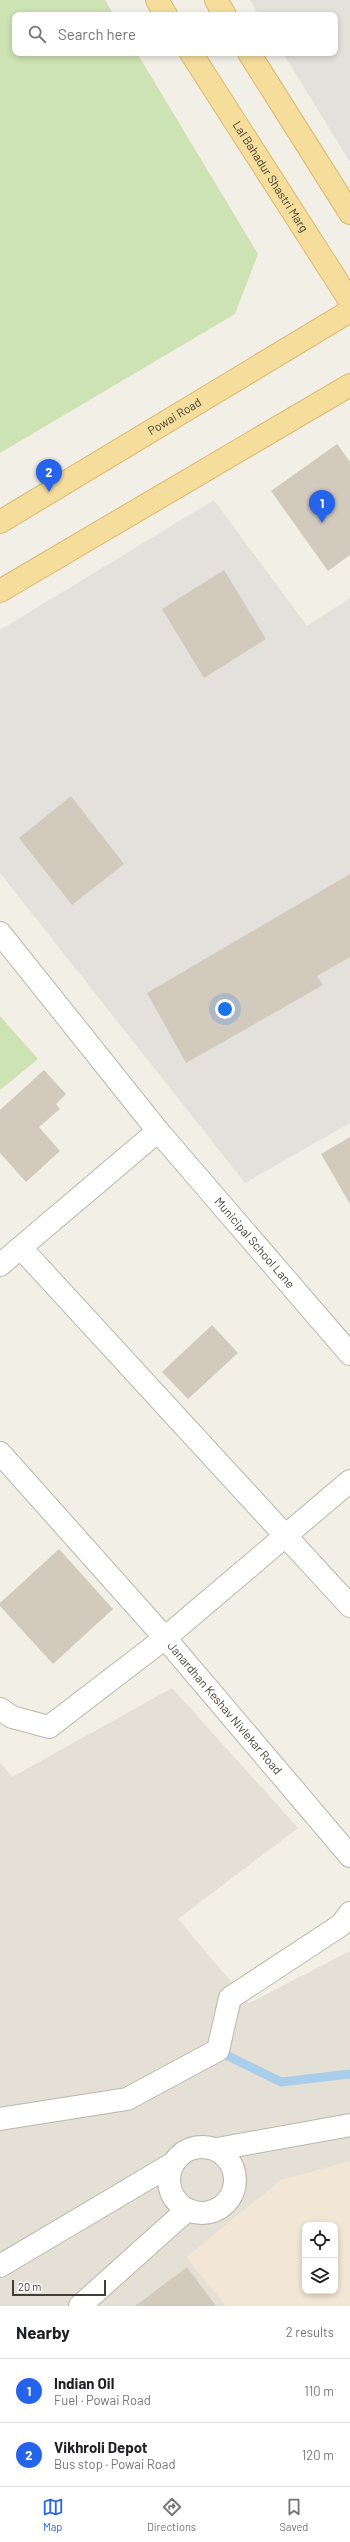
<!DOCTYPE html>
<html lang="en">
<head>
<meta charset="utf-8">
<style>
  body { margin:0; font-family:Barlow,sans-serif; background:#f6f6f6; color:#202124 }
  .controls { position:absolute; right:12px; bottom:12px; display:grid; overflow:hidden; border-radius:8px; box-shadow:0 2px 6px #0003 }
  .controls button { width:36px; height:36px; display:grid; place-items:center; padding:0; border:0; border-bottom:1px solid #e0e0e0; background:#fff; color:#202124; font:20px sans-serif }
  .scale { position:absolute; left:12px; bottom:10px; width:94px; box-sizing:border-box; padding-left:4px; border:2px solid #443f36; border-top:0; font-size:11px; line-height:14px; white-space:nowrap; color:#443f36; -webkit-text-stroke:3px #fff; paint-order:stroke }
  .you { position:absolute; left:225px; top:1009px; width:14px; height:14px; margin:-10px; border:3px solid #fff; border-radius:50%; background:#1a73e8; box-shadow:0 0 0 6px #1a73e833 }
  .badge { display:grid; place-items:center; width:26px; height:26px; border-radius:50%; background:#2563eb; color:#fff; font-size:13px; font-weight:700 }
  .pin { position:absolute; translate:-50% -33px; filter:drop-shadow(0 1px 2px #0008) }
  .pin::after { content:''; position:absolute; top:21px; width:14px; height:12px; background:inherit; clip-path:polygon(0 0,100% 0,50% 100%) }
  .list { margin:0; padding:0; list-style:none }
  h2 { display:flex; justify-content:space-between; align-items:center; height:52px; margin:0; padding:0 16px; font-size:17px }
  h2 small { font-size:13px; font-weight:400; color:#757577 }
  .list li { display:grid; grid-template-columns:26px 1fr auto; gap:12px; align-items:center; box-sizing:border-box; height:64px; padding:0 16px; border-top:1px solid #e0e0e0 }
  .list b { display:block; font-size:15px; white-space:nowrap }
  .list p { margin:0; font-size:13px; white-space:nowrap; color:#757577 }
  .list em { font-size:13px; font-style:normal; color:#757577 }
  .icon { flex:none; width:22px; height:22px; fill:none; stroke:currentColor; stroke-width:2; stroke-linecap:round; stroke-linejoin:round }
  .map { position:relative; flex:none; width:350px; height:2306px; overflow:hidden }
  .search { position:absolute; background:#fff; box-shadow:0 2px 6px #0003; left:12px; right:12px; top:12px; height:44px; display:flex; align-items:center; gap:10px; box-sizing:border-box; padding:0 14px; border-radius:8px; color:#757577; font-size:15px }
  .sheet { height:180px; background:#fff }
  nav { display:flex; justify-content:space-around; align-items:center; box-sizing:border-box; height:56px; border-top:1px solid #e0e0e0; background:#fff; font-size:11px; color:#757577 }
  nav a { display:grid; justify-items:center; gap:2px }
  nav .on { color:#2563eb }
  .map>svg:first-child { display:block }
</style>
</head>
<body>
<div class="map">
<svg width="350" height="2306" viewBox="0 0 350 2306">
  <rect width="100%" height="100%" fill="#f2efe7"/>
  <polygon fill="#e5e0d5" points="172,1688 298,1828 178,1919 249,2003 350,1951 350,2162 187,2257 226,2306 0,2306 0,1762 12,1777"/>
  <path fill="#f2e6d4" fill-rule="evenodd" d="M 350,2161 L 350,2306 L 226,2306 L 186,2257 L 281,2180 ZM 305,2225 L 335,2225 L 335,2291 L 305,2291 Z"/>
  <g fill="#e4e0db">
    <polygon points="250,0 350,0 350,162 283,53 335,53 335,15 259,15"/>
    <polygon points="214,500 307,626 350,598 350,1123 245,1183 0,873 0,630"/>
  </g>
  <g fill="#cde3b3">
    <polygon points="0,0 105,0 114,15 15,15 15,53 137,53 258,254 235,314 0,453"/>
    <polygon points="0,1016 38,1059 0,1090"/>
  </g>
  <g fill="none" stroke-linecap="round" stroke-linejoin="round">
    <polyline stroke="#a8ceea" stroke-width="9" points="218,2051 281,2082 350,2074"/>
  </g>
  <g fill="#d2cabd">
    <polygon points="337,444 350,462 350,555 328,571 271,491"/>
    <polygon points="224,570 266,639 204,678 162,609"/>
    <polygon points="71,796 124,864 72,905 19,838"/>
    <polygon points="350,874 350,957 317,976 323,985 186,1063 147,993"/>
    <polygon points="44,1070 66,1094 56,1104 60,1109 39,1127 60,1151 26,1182 0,1153 0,1110"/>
    <polygon points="350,1137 350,1204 321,1154"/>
    <polygon points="212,1325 238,1353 188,1399 162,1372"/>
    <polygon points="59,1549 113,1609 53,1664 0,1606 0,1603"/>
    <polygon points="187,2267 216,2306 135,2306"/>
  </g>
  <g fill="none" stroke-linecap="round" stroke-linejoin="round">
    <g stroke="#bcb6aa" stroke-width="24">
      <g id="minor">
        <path id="s1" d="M 0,933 L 158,1131 L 350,1354"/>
        <polyline points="21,1248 350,1606"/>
        <polyline points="0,1265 158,1131"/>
        <polyline points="0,1453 165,1638 350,1481"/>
        <path id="s2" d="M 0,1709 L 12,1717 L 49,1727 L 165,1638 L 350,1856"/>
        <polyline points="0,2119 127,2099 218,2050 230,1998 341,1925 350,1913"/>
        <circle cx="202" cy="2180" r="33"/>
        <polyline points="217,2149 350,2125"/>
        <polyline points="0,2266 172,2164"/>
        <polyline points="80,2306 187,2210"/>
      </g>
    </g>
    <g stroke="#d9ba6e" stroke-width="24">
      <g id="major">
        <polyline points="157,0 166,15"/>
        <polyline points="216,0 225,15"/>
        <path id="s3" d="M 191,53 L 350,301"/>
        <polyline points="249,53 350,213"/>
        <path id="s4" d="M 0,522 L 350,311"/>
        <polyline points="0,591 350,385"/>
      </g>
    </g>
    <use href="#minor" stroke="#fff" stroke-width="22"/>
    <use href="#major" stroke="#f5dd9c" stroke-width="22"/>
  </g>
  <g text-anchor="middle" stroke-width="3" stroke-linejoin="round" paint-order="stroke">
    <g font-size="12" fill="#443f36" stroke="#fff">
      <text dy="4" stroke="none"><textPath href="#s3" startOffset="147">Lal Bahadur Shastri Marg</textPath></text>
      <text dy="4" stroke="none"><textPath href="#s4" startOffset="204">Powai Road</textPath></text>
      <text dy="4" stroke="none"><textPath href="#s1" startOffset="401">Municipal School Lane</textPath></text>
      <text dy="4" stroke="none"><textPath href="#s2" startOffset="291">Janardhan Keshav Nivlekar Road</textPath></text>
    </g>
  </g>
</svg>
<div class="controls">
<button><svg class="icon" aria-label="locate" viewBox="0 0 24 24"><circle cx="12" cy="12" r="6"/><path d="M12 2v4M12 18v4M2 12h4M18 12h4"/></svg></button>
<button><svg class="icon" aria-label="layers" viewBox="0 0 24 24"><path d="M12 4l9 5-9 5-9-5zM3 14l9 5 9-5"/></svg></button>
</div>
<div class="scale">20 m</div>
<div class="you"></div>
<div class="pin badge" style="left:322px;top:523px">1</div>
<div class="pin badge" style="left:49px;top:492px">2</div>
<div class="search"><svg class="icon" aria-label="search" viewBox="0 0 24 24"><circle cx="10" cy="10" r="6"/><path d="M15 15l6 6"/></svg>Search here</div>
</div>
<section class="sheet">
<h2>Nearby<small>2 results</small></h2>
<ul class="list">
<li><span class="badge">1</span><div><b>Indian Oil</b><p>Fuel · Powai Road</p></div><em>110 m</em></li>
<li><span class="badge">2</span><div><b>Vikhroli Depot</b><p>Bus stop · Powai Road</p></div><em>120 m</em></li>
</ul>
</section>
<nav>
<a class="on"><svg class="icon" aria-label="map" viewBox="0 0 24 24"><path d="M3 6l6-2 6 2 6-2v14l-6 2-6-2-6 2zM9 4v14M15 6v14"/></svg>Map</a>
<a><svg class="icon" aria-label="directions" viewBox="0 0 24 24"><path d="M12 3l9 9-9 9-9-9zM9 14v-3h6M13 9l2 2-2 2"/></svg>Directions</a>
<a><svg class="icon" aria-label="saved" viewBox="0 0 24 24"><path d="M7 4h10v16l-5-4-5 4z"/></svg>Saved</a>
</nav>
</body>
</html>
